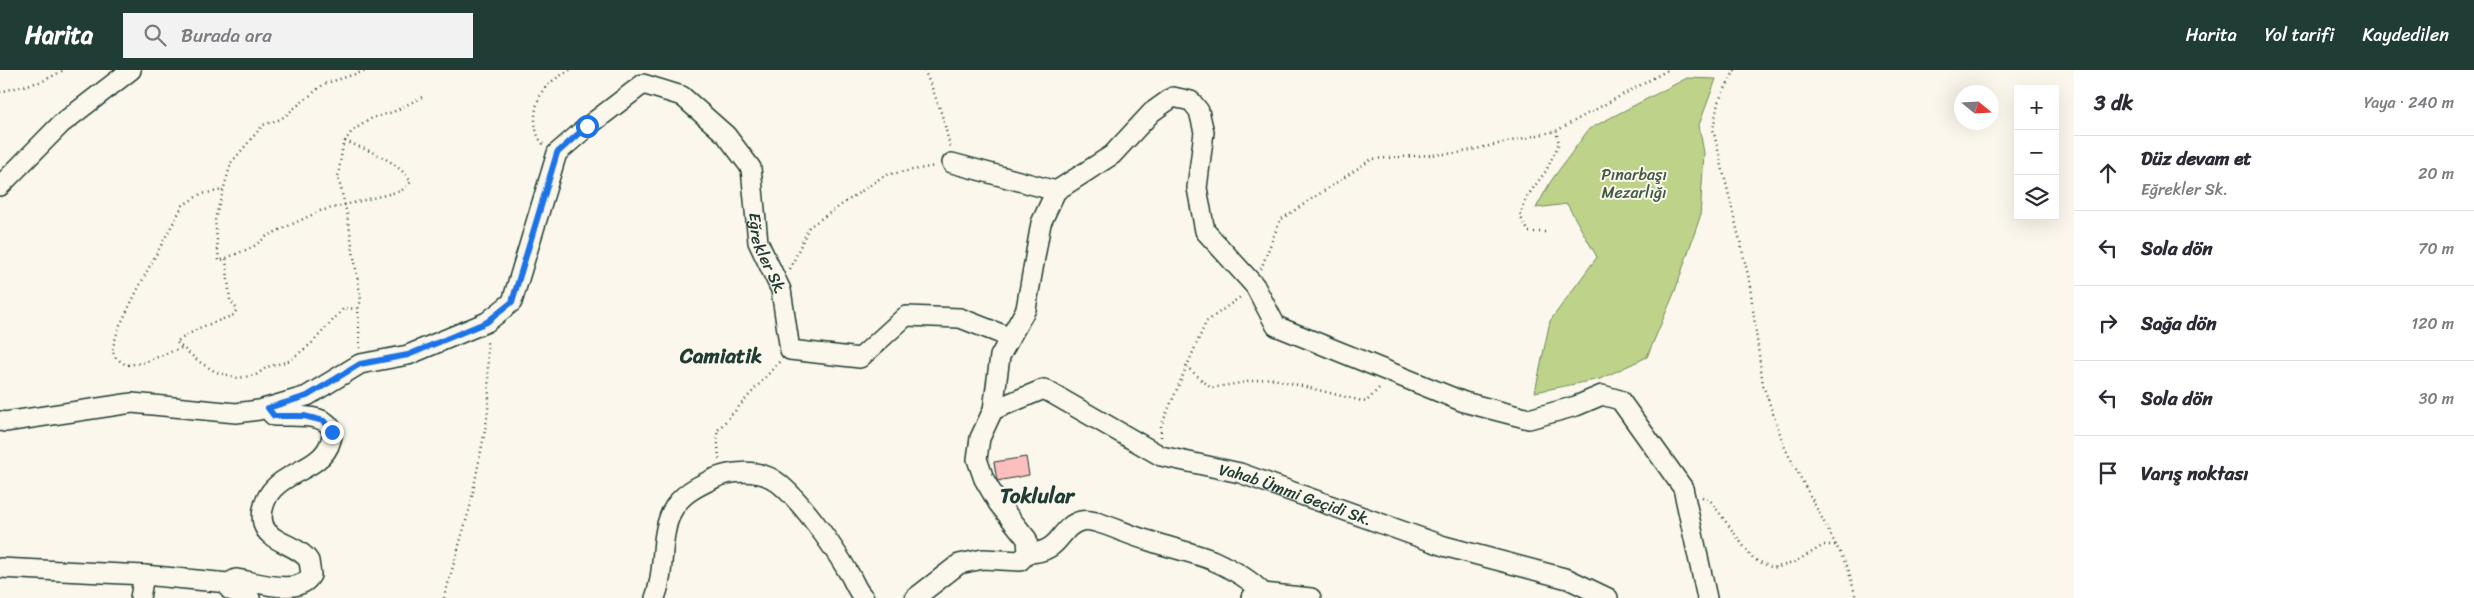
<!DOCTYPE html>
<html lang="tr">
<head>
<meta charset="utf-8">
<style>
  body { margin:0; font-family:Sriracha,sans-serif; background:#f2f2f3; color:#2b2b33 }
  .controls { position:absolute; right:15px; top:15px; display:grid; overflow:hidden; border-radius:0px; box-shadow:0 5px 20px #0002 }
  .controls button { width:45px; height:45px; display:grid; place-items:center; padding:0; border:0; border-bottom:1px solid #e1e1e2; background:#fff; color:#2b2b33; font:25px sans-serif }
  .compass { position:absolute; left:1954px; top:15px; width:45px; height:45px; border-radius:50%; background:#fff; box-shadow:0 5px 20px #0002; rotate:108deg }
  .stop { position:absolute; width:15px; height:15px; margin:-11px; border:4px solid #1a73e8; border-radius:50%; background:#fff }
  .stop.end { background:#1a73e8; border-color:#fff; box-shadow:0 1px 5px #0008 }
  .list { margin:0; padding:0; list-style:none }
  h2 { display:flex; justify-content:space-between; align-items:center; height:65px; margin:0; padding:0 20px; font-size:21px }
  h2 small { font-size:16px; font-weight:400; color:#7c7c81 }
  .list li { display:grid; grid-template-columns:32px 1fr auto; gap:15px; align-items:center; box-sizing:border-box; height:75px; padding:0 20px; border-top:1px solid #e1e1e2 }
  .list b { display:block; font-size:19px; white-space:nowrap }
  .list p { margin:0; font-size:16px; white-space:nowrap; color:#7c7c81 }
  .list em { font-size:16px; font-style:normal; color:#7c7c81 }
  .icon { flex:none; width:28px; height:28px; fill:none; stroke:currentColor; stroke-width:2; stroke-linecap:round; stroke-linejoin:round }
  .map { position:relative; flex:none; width:2074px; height:528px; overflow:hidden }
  header { display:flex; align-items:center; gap:30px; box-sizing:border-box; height:70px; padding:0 25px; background:#1f3d34; color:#fff }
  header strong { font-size:24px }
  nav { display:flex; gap:28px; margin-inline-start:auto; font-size:18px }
  .search { width:350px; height:45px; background:#f2f2f3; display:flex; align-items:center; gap:12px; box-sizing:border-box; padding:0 18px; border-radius:0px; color:#7c7c81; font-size:19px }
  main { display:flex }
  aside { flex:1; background:#fff }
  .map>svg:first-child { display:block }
</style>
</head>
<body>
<header>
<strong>Harita</strong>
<div class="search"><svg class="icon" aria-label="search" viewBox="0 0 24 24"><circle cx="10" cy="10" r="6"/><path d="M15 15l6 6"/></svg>Burada ara</div>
<nav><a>Harita</a><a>Yol tarifi</a><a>Kaydedilen</a></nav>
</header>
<main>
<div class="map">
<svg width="2074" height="528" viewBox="0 0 2074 528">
  <rect width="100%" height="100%" fill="#fbf7ec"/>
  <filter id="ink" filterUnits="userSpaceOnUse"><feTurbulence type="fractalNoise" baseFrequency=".02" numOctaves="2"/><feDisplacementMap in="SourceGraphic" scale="10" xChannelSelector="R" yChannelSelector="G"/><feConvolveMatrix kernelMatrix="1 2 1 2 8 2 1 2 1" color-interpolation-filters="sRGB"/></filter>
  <g filter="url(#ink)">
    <polygon fill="#bdd389" stroke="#6e885e" points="1687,8 1716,9 1699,55 1704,83 1700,147 1675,221 1647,287 1600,309 1535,322 1550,251 1597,187 1567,134 1536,138 1551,111 1589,59"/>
    <polygon fill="#fcbfbd" stroke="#1f3d34" points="1026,387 1029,405 997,411 994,392"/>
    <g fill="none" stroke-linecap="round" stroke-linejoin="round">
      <g stroke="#1f3d34" stroke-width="22">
        <g id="minor">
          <polyline points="952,93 1056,121"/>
          <polyline points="0,116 61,54 131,0"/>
          <path id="s1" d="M 993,340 L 1044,319 L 1161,386 L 1240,403 L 1444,476 L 1568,509 L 1608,528"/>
          <path id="s2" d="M 0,351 L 5,352 L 132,333 L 236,343 L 259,340 L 307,326 L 360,294 L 408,285 L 487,252 L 512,232 L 557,83 L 587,57 L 643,14 L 682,26 L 726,65 L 751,98 L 758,172 L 781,220 L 790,280 L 860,288 L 906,246 L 960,248 L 1009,267"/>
          <path d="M 1028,483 C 1062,483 1058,457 1081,451 C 1085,450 1092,451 1096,452 C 1114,457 1131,466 1150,471 C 1170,478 1192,482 1212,490 C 1230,498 1249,508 1263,523"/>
          <path d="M 0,498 L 144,505 L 228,513 L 236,509 C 256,512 299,527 311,505 L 309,491 C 299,474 267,473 263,453 C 260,441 266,426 274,418 C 285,406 303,401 316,391 C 323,386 329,378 331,370 C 339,340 289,347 274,346 L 269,341"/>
          <polyline points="228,513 230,520 250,528"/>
          <polyline points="140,528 144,505"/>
          <path d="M 655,528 C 666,500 659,470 671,443 C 680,424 698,416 715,408 C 731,401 755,400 771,408 C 797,423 835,479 850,505 C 855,514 857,521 864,528"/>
          <polyline points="915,528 959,494 983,489 1020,491 1028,483 1027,469 998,433 984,409 977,389 980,368 993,340 1000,286 1026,239 1041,153 1056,121 1112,85 1152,42 1173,27 1191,31 1199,41 1204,62 1197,118 1205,161 1255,216 1276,256 1464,332 1529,349 1576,336 1602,325 1620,330 1683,418 1707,528"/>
          <polyline points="1251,528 1263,523 1311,528"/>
        </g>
      </g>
      <g stroke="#1f3d34" stroke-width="2.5" stroke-dasharray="1 4" stroke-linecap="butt">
        <path d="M 924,0 C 936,26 945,50 950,79"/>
        <polyline points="1735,0 1718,32 1713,59 1749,209 1763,315 1785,378 1836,475"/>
        <polyline points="0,22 43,11 64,0"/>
        <path d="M 345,71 C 369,81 396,89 411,112 L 401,121 L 320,141 L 267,166 L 253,177 L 219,191 L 215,149 L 231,93 L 263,55 L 281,49 L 324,14 L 368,0"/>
        <path d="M 543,74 C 532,62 533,36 542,22 C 548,12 560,6 570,0"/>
        <polyline points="1545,162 1529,162 1520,146 1526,128 1546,101 1559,73 1556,61"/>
        <polyline points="226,189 230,230 237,239 234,245 199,258 176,272 198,291 216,302 238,308 256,305 267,297 289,291 311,274 344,238 358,239"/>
        <polyline points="790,199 809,157 885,105 935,96"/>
        <polyline points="1261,199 1280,150 1372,89 1458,83 1556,61 1668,0"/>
        <polyline points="181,278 142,293 126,295 116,288 112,280 119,257 146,203 183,135 201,124 223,120"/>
        <polyline points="360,278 358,239 361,230 347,144 338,107 343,74 352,61 372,48 393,42 424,26"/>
        <polyline points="1186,296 1211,318 1270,308 1366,332 1381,316"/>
        <polyline points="1161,367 1161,356 1206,252 1243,225"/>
        <polyline points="719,389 717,361 780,291"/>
        <polyline points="1702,427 1710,430 1753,489 1773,498 1793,493 1824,475 1836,475 1848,498 1856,528"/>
        <polyline points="444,528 470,437 486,355 489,331 487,269"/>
      </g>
      <use href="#minor" stroke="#fbf7ec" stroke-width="19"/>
    </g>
  </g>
  <g fill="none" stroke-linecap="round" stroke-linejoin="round" filter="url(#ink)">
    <polyline stroke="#1a73e8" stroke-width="6" points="332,362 324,351 304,346 274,346 268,338 307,326 360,294 408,285 487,252 512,232 557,83 587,56"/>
  </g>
  <g text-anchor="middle" stroke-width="4" stroke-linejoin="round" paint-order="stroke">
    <g font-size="16" fill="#3f5b45" stroke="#fbf7ec">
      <text x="1634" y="110">Pınarbaşı<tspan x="1634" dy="18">Mezarlığı</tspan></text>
    </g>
    <g font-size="16" fill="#1f3d34" stroke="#fbf7ec">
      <text dy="6" stroke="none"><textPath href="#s2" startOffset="1035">Eğrekler Sk.</textPath></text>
      <text dy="6" stroke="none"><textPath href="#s1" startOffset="330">Vahab Ümmi Geçidi Sk.</textPath></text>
    </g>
    <g font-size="21" font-weight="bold" fill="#1f3d34" stroke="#fbf7ec">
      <text x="721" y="293">Camiatik</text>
      <text x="1037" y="433">Toklular</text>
    </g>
  </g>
</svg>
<div class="controls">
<button>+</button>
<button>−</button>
<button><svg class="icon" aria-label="layers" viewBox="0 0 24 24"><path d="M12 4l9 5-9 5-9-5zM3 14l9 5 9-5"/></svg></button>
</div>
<svg class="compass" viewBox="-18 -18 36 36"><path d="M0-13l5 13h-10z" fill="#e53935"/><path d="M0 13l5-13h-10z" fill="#7c7c81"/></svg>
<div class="stop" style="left:587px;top:56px"></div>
<div class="stop end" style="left:332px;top:362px"></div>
</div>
<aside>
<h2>3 dk<small>Yaya · 240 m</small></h2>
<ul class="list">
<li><svg class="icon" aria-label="ahead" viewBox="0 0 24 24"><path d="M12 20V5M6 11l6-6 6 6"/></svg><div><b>Düz devam et</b><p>Eğrekler Sk.</p></div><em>20 m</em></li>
<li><svg class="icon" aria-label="left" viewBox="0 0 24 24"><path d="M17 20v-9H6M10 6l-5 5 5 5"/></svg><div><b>Sola dön</b></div><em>70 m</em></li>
<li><svg class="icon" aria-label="right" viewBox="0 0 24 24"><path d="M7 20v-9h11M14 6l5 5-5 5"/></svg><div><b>Sağa dön</b></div><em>120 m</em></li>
<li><svg class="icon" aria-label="left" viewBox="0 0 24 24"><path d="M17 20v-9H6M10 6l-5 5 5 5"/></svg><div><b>Sola dön</b></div><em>30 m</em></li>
<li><svg class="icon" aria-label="arrive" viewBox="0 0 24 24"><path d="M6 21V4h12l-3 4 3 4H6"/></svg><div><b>Varış noktası</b></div></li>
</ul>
</aside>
</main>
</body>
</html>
